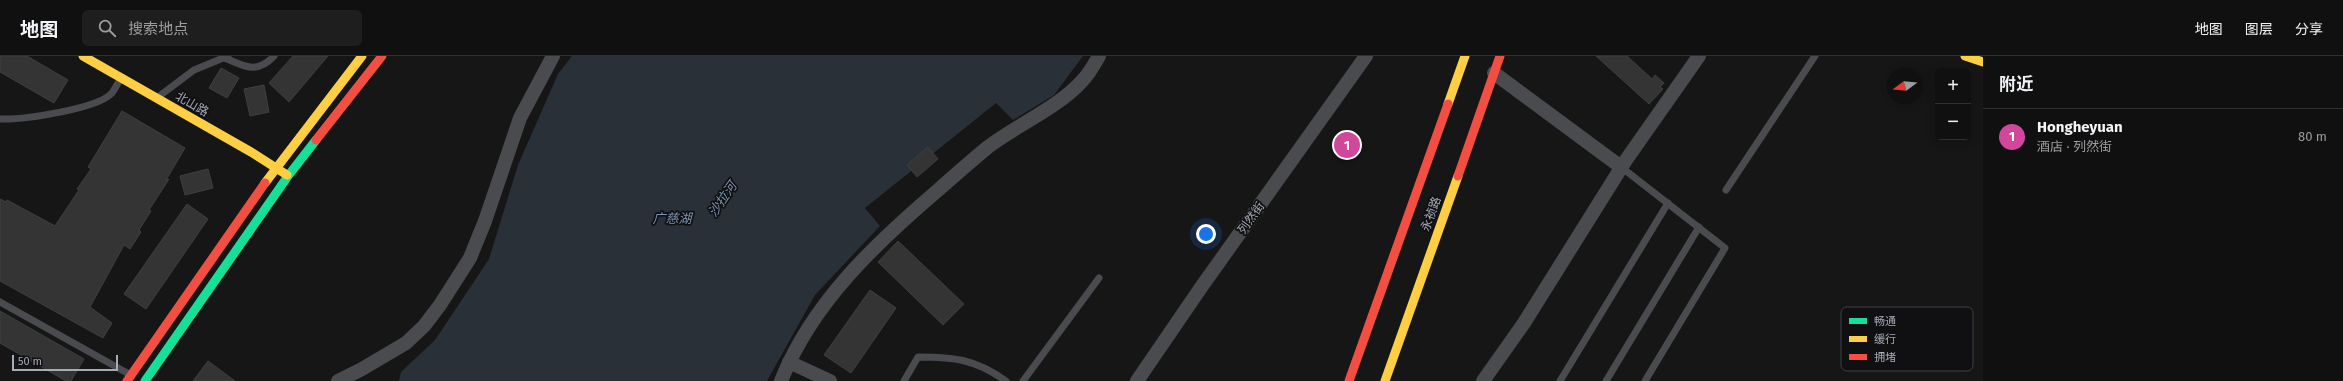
<!DOCTYPE html>
<html lang="zh">
<head>
<meta charset="utf-8">
<style>
  body { margin:0; font-family:"Fira Sans","Noto Sans SC",sans-serif; background:#1e1e1e; color:#f1f3f6 }
  .controls { position:absolute; right:12px; top:12px; display:grid; overflow:hidden; border-radius:6px; box-shadow:0 2px 10px #0003 }
  .controls button { width:36px; height:36px; display:grid; place-items:center; padding:0; border:0; border-bottom:1px solid #303030; background:#101010; color:#f1f3f6; font:20px sans-serif }
  .compass { position:absolute; left:1887px; top:12px; width:36px; height:36px; border-radius:50%; background:#101010; box-shadow:0 2px 10px #0003; rotate:254deg }
  .scale { position:absolute; left:12px; bottom:10px; width:106px; box-sizing:border-box; padding-left:4px; border:2px solid #a6abb8; border-top:0; font-size:11px; line-height:14px; white-space:nowrap; color:#a6abb8; -webkit-text-stroke:3px #101012; paint-order:stroke }
  .you { position:absolute; left:1206px; top:178px; width:14px; height:14px; margin:-10px; border:3px solid #fff; border-radius:50%; background:#1a73e8; box-shadow:0 0 0 6px #1a73e833 }
  .badge { display:grid; place-items:center; width:26px; height:26px; border-radius:50%; background:#b45309; color:#fff; font-size:13px; font-weight:700 }
  .pin { position:absolute; translate:-50% -50%; border:2px solid #fff; box-shadow:0 1px 4px #0006 }
  .list { margin:0; padding:0; list-style:none }
  h2 { display:flex; justify-content:space-between; align-items:center; height:52px; margin:0; padding:0 16px; font-size:17px }
  h2 small { font-size:13px; font-weight:400; color:#9c9d9f }
  .list li { display:grid; grid-template-columns:26px 1fr auto; gap:12px; align-items:center; box-sizing:border-box; height:56px; padding:0 16px; border-top:1px solid #303030 }
  .list b { display:block; font-size:15px; white-space:nowrap }
  .list p { margin:0; font-size:13px; white-space:nowrap; color:#9c9d9f }
  .list em { font-size:13px; font-style:normal; color:#9c9d9f }
  .icon { flex:none; width:22px; height:22px; fill:none; stroke:currentColor; stroke-width:2; stroke-linecap:round; stroke-linejoin:round }
  .map { position:relative; flex:none; width:1983px; height:325px; overflow:hidden }
  header { display:flex; align-items:center; gap:24px; box-sizing:border-box; height:56px; padding:0 20px; background:#101010; border-bottom:1px solid #303030 }
  header strong { font-size:19px }
  nav { display:flex; gap:22px; margin-inline-start:auto; font-size:14px }
  .search { width:280px; height:36px; background:#1e1e1e; display:flex; align-items:center; gap:10px; box-sizing:border-box; padding:0 14px; border-radius:6px; color:#9c9d9f; font-size:15px }
  main { display:flex }
  aside { flex:1; background:#101010 }
  .map>svg:first-child { display:block }
</style>
</head>
<body>
<header>
<strong>地图</strong>
<div class="search"><svg class="icon" aria-label="search" viewBox="0 0 24 24"><circle cx="10" cy="10" r="6"/><path d="M15 15l6 6"/></svg>搜索地点</div>
<nav><a>地图</a><a>图层</a><a>分享</a></nav>
</header>
<main>
<div class="map">
<svg width="1983" height="325" viewBox="0 0 1983 325">
  <rect width="100%" height="100%" fill="#161616"/>
  <polygon fill="#293038" points="572,0 1083,0 1054,39 1013,64 996,47 865,152 880,170 815,239 767,325 399,325 401,316 435,284 489,203 518,109 558,18"/>
  <g fill="#343435" stroke="#3e3f42">
    <polygon points="0,0 27,0 68,24 54,47 0,16"/>
    <polygon points="293,0 328,0 289,46 269,27"/>
    <polygon points="1596,0 1627,0 1652,23 1655,19 1664,27 1660,31 1663,33 1649,48"/>
    <polygon points="221,12 239,22 227,42 209,32"/>
    <polygon points="264,29 269,56 250,60 244,33"/>
    <polygon points="122,55 185,92 166,124 169,123 149,154 151,155 139,174 141,176 130,193 124,189 90,251 112,267 103,282 0,225 0,143 6,146 7,144 55,170 79,134 77,133 91,113 88,111"/>
    <polygon points="928,91 938,103 917,121 907,109"/>
    <polygon points="208,113 213,132 185,139 180,120"/>
    <polygon points="187,148 208,163 146,253 124,238"/>
    <polygon points="898,185 964,248 943,269 878,206"/>
    <polygon points="870,234 896,252 851,317 824,299"/>
    <polygon points="0,255 84,303 71,325 66,325 0,287"/>
    <polygon points="208,305 235,325 193,325"/>
  </g>
  <g fill="none" stroke-linecap="round" stroke-linejoin="round">
    <g stroke="#4a4b4f" stroke-width="7">
      <path d="M 225,2 C 245,11 257,18 274,0"/>
      <polyline points="158,41 194,14 228,0"/>
      <path d="M 0,63 C 22,64 98,53 112,37 C 115,33 117,28 120,24"/>
      <polyline points="1621,111 1725,192 1645,325"/>
      <polyline points="1726,134 1815,0"/>
      <polyline points="0,246 129,318"/>
      <path d="M 904,325 L 918,301 C 954,301 975,303 1006,325"/>
      <polyline points="1023,325 1099,222"/>
      <polyline points="1560,325 1668,147"/>
      <polyline points="1606,325 1699,171"/>
    </g>
    <g stroke="#4a4b4f" stroke-width="14">
      <polyline points="1494,17 1621,111"/>
      <polyline points="789,306 830,325"/>
      <polyline points="338,325 362,313 406,287 424,270 440,249 470,202 485,165 520,62 553,0"/>
      <path d="M 781,325 C 812,247 875,188 937,135 C 954,120 971,105 988,91 C 1017,69 1059,51 1082,25 C 1089,18 1094,9 1099,0"/>
      <polyline points="1137,325 1202,230 1366,0"/>
      <polyline points="1483,325 1524,267 1626,104 1699,0"/>
    </g>
    <polyline stroke="#16e098" stroke-width="9" points="145,325 288,120 316,84"/>
    <g stroke="#ffcf43" stroke-width="9">
      <polyline points="83,0 251,96 287,119"/>
      <polyline points="1965,0 1983,6"/>
      <polyline points="1448,48 1465,0"/>
      <polyline points="265,127 362,0"/>
      <polyline points="1385,325 1458,120"/>
    </g>
    <g stroke="#f24e42" stroke-width="9">
      <polyline points="316,84 382,0"/>
      <polyline points="1458,120 1500,0"/>
      <polyline points="127,325 265,127"/>
      <polyline points="1349,325 1448,48"/>
    </g>
  </g>
  <g text-anchor="middle" stroke-width="3.5" stroke-linejoin="round" paint-order="stroke">
    <g font-size="12" fill="#a6abb8" stroke="#101012">
      <text transform="translate(192 48) rotate(30)" y="4">北山路</text>
      <text transform="translate(1431 158) rotate(-70)" y="4">永祯路</text>
      <text transform="translate(1251 162) rotate(-54)" y="4">列然街</text>
    </g>
    <g font-size="13" font-style="italic" fill="#7c96b4" stroke="#101012">
      <text transform="translate(722 143) rotate(-55)" y="5">沙拉河</text>
      <text x="672" y="167">广慈湖</text>
    </g>
  </g>
  <rect x="1841" y="251" width="132" height="64" rx="6" fill="#101012" stroke="#3d3e44" stroke-width="1"/>
  <rect x="1849" y="262" width="18" height="6" fill="#16e098"/>
  <rect x="1849" y="280" width="18" height="6" fill="#ffcf43"/>
  <rect x="1849" y="298" width="18" height="6" fill="#f24e42"/>
  <g font-size="11" fill="#a6abb8">
    <text x="1874" y="269">畅通</text>
    <text x="1874" y="287">缓行</text>
    <text x="1874" y="305">拥堵</text>
  </g>
</svg>
<div class="controls">
<button>+</button>
<button>−</button>
</div>
<svg class="compass" viewBox="-18 -18 36 36"><path d="M0-13l5 13h-10z" fill="#e53935"/><path d="M0 13l5-13h-10z" fill="#9c9d9f"/></svg>
<div class="scale">50 m</div>
<div class="you"></div>
<div class="pin badge" style="left:1347px;top:89px;background:#d1479c">1</div>
</div>
<aside>
<h2>附近<small></small></h2>
<ul class="list">
<li><span class="badge" style="background:#d1479c">1</span><div><b>Hongheyuan</b><p>酒店 · 列然街</p></div><em>80 m</em></li>
</ul>
</aside>
</main>
</body>
</html>
